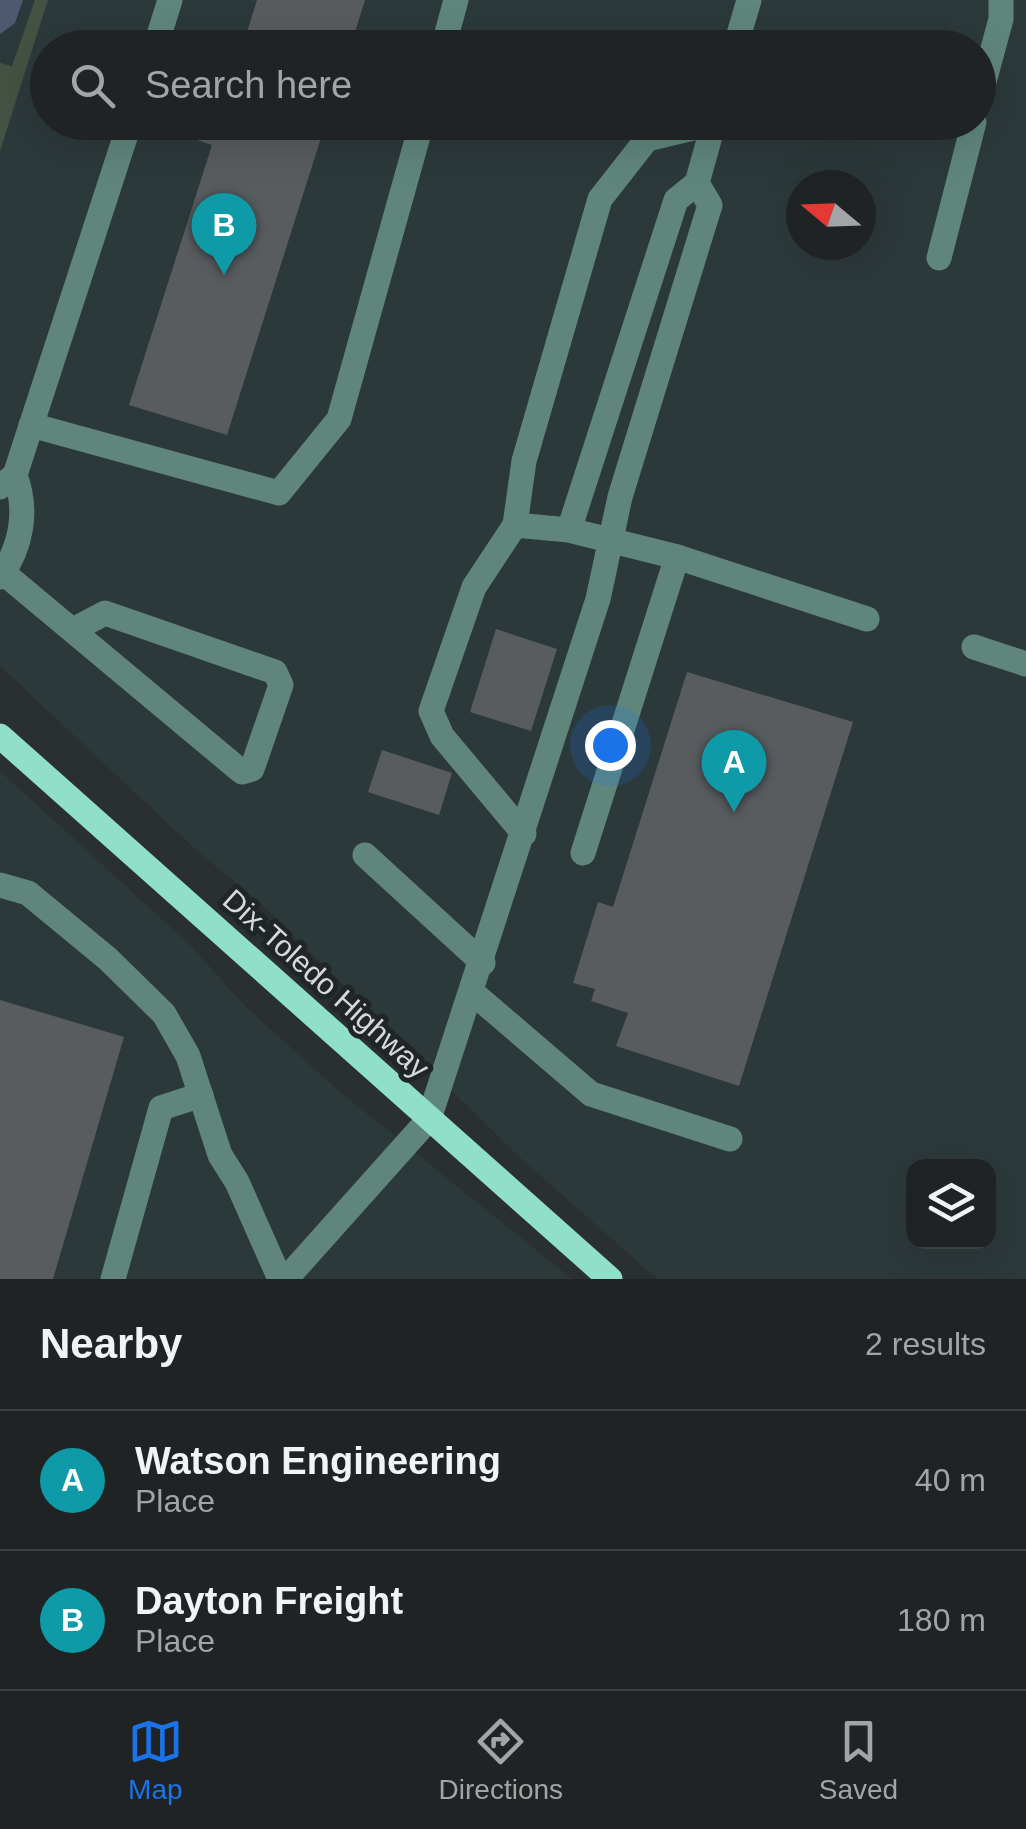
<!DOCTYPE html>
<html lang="en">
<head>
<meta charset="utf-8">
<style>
  body { margin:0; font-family:Helvetica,sans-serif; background:#2d2f30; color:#f1f3f6 }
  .controls { position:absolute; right:30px; bottom:30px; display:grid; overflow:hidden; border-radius:20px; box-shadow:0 10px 40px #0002 }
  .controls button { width:90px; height:90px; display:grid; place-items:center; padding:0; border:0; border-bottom:2px solid #3d4041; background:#202323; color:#f1f3f6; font:50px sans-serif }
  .compass { position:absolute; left:786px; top:170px; width:90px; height:90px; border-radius:50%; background:#202323; box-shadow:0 10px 40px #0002; rotate:289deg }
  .you { position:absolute; left:610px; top:745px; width:35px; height:35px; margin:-25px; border:8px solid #fff; border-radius:50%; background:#1a73e8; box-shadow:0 0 0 15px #1a73e833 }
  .badge { display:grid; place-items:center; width:65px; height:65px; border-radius:50%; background:#1a73e8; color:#fff; font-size:32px; font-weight:700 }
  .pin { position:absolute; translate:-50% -82px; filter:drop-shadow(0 2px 5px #0008) }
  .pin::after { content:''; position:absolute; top:52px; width:35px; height:30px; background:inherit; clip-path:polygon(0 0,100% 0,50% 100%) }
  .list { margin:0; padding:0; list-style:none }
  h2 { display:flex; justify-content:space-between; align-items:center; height:130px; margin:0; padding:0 40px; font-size:42px }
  h2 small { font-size:32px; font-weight:400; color:#a2a4a6 }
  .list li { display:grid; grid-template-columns:65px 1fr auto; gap:30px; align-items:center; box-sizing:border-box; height:140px; padding:0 40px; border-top:2px solid #3d4041 }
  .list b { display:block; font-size:38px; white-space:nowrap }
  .list p { margin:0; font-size:32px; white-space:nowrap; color:#a2a4a6 }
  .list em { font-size:32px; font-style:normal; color:#a2a4a6 }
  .icon { flex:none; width:55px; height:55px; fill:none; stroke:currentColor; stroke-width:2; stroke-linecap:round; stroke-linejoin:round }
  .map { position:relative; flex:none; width:1026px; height:1279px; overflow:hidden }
  .search { position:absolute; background:#202323; box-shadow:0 10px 40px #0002; left:30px; right:30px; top:30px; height:110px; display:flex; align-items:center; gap:25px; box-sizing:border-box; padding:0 35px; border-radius:55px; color:#a2a4a6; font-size:38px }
  .sheet { height:410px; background:#202323 }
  nav { display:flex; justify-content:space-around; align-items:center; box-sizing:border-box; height:140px; border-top:2px solid #3d4041; background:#202323; font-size:28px; color:#a2a4a6 }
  nav a { display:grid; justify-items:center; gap:5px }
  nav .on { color:#1a73e8 }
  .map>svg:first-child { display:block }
</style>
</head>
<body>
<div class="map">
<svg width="1026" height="1279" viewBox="0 0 1026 1279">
  <rect width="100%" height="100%" fill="#2a2f2f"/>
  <g fill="#2c393a" fill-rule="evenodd">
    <path d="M 0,0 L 1026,0 L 1026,1279 L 657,1279 L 516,1154 L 260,903 L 196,850 L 0,666 ZM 48,48 L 978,48 L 978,122 L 48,122 ZM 801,185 L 861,185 L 861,245 L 801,245 ZM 914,1166 L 988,1166 L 988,1242 L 914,1242 Z"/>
    <polygon points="0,771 189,944 247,1008 339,1091 572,1279 0,1279"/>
  </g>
  <polygon fill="#435242" points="35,0 48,0 0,151 0,63 12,66"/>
  <polygon fill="#4e5971" points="0,0 23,0 15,23 0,34"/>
  <g fill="#585c5f">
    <polygon points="257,0 365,0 350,48 242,48"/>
    <polygon points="176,122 326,122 227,435 129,405 212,145 173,132"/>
    <polygon points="496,629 557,649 531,731 470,712"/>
    <polygon points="687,672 853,722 739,1086 616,1046 628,1013 591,1001 595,989 573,983 598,902 613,907"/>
    <polygon points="382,750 452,773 439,815 368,792"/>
    <polygon points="0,1000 124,1037 53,1279 0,1279"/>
  </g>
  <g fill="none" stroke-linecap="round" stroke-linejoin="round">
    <g stroke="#60867b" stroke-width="25">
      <polyline points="155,48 170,0"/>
      <polyline points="443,48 456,0"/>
      <polyline points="735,48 749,0"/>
      <polyline points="978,104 1001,19 1001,0"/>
      <polyline points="939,258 974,122"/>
      <polyline points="31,425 279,493 339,419 422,122"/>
      <polyline points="15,475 130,122"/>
      <path d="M 0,487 L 15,475 C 28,510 22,546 0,577"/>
      <polyline points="515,525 524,461 600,199 647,139 714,123"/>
      <polyline points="569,530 676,200 697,183 714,122"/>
      <polyline points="677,557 867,619"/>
      <polyline points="0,570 242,772 252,769 281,685 275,672 105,613 73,630"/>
      <polyline points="974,647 1026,664"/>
      <polyline points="524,834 442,736 431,711 474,587 515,525 569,530 677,557 583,853"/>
      <polyline points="365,855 483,963"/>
      <polyline points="0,885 28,893 108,959 164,1014 188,1056 220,1155 237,1182 280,1279"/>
      <polyline points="473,993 591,1094 730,1139"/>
      <polyline points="113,1279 161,1108 201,1095"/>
      <polyline points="286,1279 429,1119 598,599 620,497 710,205 697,183"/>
    </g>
    <polyline stroke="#8fdfc9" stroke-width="25" points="0,736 610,1279"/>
  </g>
  <g text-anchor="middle" stroke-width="10" stroke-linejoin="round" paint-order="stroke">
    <g font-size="30" fill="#d6d9d9" stroke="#202525">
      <text transform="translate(326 984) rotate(42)" y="10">Dix-Toledo Highway</text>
    </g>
  </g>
</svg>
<div class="controls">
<button><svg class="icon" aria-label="layers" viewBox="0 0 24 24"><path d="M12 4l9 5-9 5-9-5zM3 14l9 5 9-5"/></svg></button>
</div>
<svg class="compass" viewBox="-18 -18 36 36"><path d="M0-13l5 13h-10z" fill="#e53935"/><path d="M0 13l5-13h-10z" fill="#a2a4a6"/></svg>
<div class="you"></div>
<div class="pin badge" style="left:734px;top:812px;background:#0f9aa8">A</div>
<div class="pin badge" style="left:224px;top:275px;background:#0f9aa8">B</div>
<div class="search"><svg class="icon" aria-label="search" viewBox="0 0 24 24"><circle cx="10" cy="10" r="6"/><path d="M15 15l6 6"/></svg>Search here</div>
</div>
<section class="sheet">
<h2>Nearby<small>2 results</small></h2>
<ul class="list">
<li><span class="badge" style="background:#0f9aa8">A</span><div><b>Watson Engineering</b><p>Place</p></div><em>40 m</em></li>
<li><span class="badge" style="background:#0f9aa8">B</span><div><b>Dayton Freight</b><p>Place</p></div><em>180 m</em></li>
</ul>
</section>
<nav>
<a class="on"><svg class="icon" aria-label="map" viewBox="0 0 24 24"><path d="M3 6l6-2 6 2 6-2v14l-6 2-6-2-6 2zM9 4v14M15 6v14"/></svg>Map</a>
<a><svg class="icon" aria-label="directions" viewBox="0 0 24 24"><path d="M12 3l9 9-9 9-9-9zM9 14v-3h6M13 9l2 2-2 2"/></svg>Directions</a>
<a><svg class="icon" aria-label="saved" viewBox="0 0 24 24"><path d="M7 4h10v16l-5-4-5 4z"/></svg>Saved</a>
</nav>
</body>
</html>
